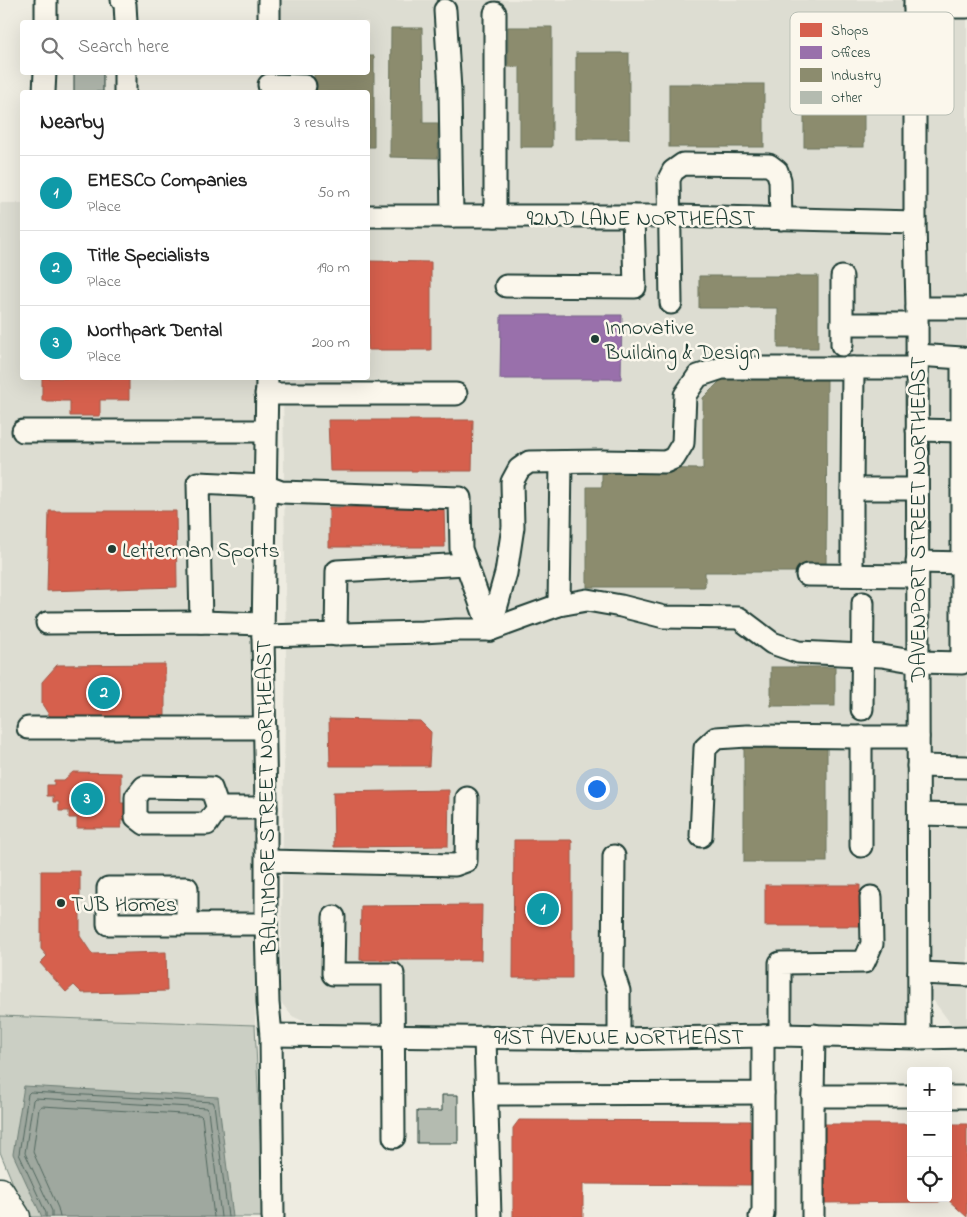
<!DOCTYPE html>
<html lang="en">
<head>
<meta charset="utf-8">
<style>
  body { margin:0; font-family:"Indie Flower",sans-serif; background:#f6f6f6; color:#222 }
  .controls { position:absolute; right:15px; bottom:15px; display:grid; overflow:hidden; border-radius:5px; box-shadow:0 5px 20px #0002 }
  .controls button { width:45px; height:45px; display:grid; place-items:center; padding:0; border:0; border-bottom:1px solid #e0e0e0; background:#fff; color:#222; font:25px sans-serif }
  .you { position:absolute; left:596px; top:788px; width:18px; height:18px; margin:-12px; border:4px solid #fff; border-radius:50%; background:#1a73e8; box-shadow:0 0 0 8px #1a73e833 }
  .badge { display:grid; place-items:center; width:32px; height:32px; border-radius:50%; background:#1f3d34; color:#fff; font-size:16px; font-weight:700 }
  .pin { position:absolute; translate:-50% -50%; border:2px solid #fff; box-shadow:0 1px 5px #0006 }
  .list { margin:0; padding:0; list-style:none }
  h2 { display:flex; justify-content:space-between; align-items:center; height:65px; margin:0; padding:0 20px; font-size:21px }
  h2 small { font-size:16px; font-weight:400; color:#767676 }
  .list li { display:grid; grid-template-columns:32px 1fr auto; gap:15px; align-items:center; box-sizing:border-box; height:75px; padding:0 20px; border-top:1px solid #e0e0e0 }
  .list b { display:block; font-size:19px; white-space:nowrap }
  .list p { margin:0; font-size:16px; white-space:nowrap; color:#767676 }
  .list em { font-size:16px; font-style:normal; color:#767676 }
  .icon { flex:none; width:28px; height:28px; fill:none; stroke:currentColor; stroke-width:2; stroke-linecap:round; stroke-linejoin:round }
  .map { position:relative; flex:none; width:967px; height:1217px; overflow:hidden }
  .search { position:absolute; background:#fff; box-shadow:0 5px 20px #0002; left:20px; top:20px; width:350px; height:55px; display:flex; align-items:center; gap:12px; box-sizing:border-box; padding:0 18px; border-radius:5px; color:#767676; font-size:19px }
  .panel { position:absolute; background:#fff; box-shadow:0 5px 20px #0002; left:20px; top:90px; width:350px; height:290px; border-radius:5px }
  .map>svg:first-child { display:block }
</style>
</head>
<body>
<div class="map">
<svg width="967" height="1217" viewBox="0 0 967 1217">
  <rect width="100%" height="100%" fill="#eeece1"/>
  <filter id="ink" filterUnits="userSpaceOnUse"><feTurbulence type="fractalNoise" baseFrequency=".02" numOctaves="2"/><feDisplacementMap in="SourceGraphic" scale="10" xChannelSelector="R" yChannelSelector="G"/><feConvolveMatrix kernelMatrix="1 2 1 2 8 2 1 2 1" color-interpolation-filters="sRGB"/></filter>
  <g filter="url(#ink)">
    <g fill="#ddddd2">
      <polygon points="277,0 907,0 919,1038 312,1025 292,1016 280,1001 286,661 283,378 368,378 368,92 279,92 278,73 368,72 368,22 278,22"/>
      <polygon points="927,0 967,0 967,1024 951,1024 930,996"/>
      <polygon points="0,203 22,203 22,378 264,378 254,708 255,1025 0,1016"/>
    </g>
    <polygon fill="#cbcfc4" stroke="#75867c" points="0,1016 255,1025 264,1217 31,1217 21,1203 0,1152"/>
    <polygon fill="#9fa89f" stroke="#6c7d74" points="24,1086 218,1097 233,1217 42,1217 13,1154"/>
    <g fill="#d6604d" stroke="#9f5646">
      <polygon points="368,261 431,262 431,350 368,350"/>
      <polygon points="42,378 129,378 129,400 100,400 100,416 70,416 70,401 42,401"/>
      <polygon points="328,420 473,420 472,471 330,471"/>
      <polygon points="329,507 444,509 445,547 329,547"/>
      <polygon points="49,511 176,511 177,587 47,591"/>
      <polygon points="165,664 165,716 51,718 42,704 42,682 57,665"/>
      <polygon points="329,719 420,721 431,732 429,766 330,766"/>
      <polygon points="73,772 121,773 121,803 129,803 129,820 121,820 121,828 77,828 77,818 69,818 69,811 59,811 59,802 53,802 53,796 47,796 47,785 54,785 54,780 64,780"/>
      <polygon points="449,790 448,846 334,847 333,792"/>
      <polygon points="514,840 572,840 572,978 513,978"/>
      <polygon points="41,871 80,871 80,936 92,954 166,952 167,991 82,993 74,985 66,992 40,963 47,956 41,949"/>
      <rect x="765" y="885" width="95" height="41"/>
      <polygon points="482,905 481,960 360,960 361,906"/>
      <polygon points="519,1120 750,1121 751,1185 583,1184 583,1217 513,1217 513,1128"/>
      <polygon points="822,1124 911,1124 911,1198 944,1198 939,1202 822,1203"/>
      <polygon points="948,1124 967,1124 967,1217 946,1198 948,1198"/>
    </g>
    <polygon fill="#9970ab" stroke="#746187" points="501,315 622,315 621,379 500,379"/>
    <g fill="#8c8c6e" stroke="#6b745d">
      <polygon points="508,27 552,27 552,147 520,147 520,67 508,67"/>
      <polygon points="391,28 422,28 423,123 438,123 438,158 390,157"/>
      <rect x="576" y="53" width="53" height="86"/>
      <polygon points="368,56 374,56 374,147 368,147 368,92 314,92 314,72 368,72"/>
      <rect x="669" y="84" width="95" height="63"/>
      <rect x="804" y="84" width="60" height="63"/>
      <polygon points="699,276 818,276 818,348 778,348 778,308 699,308"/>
      <polygon points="725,376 827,376 826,572 705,572 705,587 587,587 587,487 602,487 602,468 703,469 703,398"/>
      <rect x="771" y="667" width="64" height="39"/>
      <rect x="744" y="747" width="83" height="115"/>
    </g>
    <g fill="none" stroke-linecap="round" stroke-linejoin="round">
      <g stroke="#52685f" stroke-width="1">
        <polyline points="46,1217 46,1213 19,1154 28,1094 30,1092 213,1102 214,1104 228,1217"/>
        <polyline points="52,1217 52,1211 25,1153 33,1100 35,1098 207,1108 208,1110 221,1217"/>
        <polyline points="60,1217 58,1208 33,1152 39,1108 42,1106 200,1115 202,1117 214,1217"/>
      </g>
    </g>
    <g fill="#b4bbb0" stroke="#1f3d34">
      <rect x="74" y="72" width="29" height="20"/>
      <polygon points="442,1095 458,1095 458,1143 417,1143 417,1111 442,1111"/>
    </g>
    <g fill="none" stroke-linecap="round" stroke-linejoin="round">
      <g stroke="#1f3d34" stroke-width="25">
        <g id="minor">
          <polyline points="122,0 125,4 126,22"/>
          <polyline points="269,0 269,22"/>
          <polyline points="915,0 915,222 917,308 919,1038"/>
          <polyline points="915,7 967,7"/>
          <polyline points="445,10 450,90 452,216"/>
          <polyline points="495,13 495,216"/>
          <polyline points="46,22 46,0"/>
          <polyline points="269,85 305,86"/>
          <polyline points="44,92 45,72"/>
          <polyline points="125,92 125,72"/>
          <polyline points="368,216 675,216 915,222"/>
          <polyline points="842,277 842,345"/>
          <polyline points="506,286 635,287 633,216"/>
          <polyline points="671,303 669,179 673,171 683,164 769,165 777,171 780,180 781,219"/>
          <polyline points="917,308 967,308"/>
          <polyline points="842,324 917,324"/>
          <polyline points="267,378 263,636 266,808 266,924 268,1003 271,1035 273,1217"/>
          <polyline points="266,394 456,394"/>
          <polyline points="917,430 962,431"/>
          <polyline points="23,431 266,431"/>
          <polyline points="852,489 853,368 917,368"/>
          <polyline points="917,562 967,563"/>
          <polyline points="807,575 917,576"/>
          <polyline points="852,575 852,489 917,489"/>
          <polyline points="559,605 561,462"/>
          <polyline points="201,622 198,483 265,486 281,492 460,498 461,549 490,630"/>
          <polyline points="47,623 201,622 263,624"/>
          <polyline points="490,630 506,573 513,527 512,482 519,469 529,462 602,461 665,462 674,458 683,443 685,395 698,376 722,368 853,368"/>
          <polyline points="336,635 337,571 467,564"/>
          <polyline points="263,636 423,632 456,630 490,630 559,605 587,600 621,606 664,617 739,618 772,643 798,652 882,656 918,662 962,663 962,358 917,355"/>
          <polyline points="862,709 863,603"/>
          <polyline points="28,728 265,728"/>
          <polyline points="918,766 967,767"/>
          <polyline points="218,808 211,788 144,787 136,797 136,817 145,824 207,824 218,808 266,808"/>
          <polyline points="919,814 967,815"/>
          <polyline points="701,836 705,748 716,738 747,736 861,737"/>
          <polyline points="861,846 861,737 918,737"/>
          <polyline points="614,856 613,973 619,991 619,1039"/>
          <polyline points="267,861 455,865 466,861 467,798"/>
          <polyline points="334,917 333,974 393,974 394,1137"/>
          <polyline points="187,924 187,888 108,888 108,924 266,924"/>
          <polyline points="919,973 967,975"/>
          <polyline points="271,1035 619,1039 763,1036 780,1035 919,1038 967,1037"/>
          <polyline points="780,1035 780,963 864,962 872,944 871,897"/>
          <polyline points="814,1035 813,1096 911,1096"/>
          <polyline points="485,1037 490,1217"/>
          <polyline points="488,1094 763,1093 763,1036"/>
          <polyline points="948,1097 967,1097"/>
          <polyline points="760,1217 763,1214 763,1093"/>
          <polyline points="813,1217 813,1096"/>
        </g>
      </g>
      <g stroke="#1f3d34" stroke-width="31">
        <polyline id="highway" points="0,1192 16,1217"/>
      </g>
      <use href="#minor" stroke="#fbf7ec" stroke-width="21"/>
      <use href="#highway" stroke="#fbf7ec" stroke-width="28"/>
    </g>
  </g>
  <g fill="#1f3d34" stroke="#fbf7ec" stroke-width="2">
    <circle cx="595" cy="339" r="5"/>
    <circle cx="112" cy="549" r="5"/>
    <circle cx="61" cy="903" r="5"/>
  </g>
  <g text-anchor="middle" stroke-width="5" stroke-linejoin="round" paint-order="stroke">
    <g font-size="22" fill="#1f3d34" stroke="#fbf7ec">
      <text x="641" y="225">92ND LANE NORTHEAST</text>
      <text transform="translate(917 519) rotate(-90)" y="8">DAVENPORT STREET NORTHEAST</text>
      <text transform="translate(265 797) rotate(-91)" y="8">BALTIMORE STREET NORTHEAST</text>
      <text x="619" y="1044">91ST AVENUE NORTHEAST</text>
    </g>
    <g font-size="22" fill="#1f3d34" stroke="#fbf7ec" text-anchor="start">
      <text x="605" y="334">Innovative<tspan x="605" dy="25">Building &amp; Design</tspan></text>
      <text x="122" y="557">Letterman Sports</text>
      <text x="71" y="911">TJB Homes</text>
    </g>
  </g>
  <rect x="790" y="12" width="164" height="103" rx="8" fill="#fbf7ec" stroke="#b9bfb5" stroke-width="1"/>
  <rect x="800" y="23" width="22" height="14" fill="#d6604d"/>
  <rect x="800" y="46" width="22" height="13" fill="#9970ab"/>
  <rect x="800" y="68" width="22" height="14" fill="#8c8c6e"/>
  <rect x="800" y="91" width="22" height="13" fill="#b4bbb0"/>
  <g font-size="14" fill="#1f3d34">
    <text x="831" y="35">Shops</text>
    <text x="831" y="57">Offices</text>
    <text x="831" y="80">Industry</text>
    <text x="831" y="102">Other</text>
  </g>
</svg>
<div class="controls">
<button>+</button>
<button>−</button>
<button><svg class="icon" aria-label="locate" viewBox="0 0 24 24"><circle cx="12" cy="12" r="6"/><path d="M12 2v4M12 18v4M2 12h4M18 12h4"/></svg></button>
</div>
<div class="you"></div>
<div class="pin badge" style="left:543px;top:909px;background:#0f9aa8">1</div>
<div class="pin badge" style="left:104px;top:693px;background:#0f9aa8">2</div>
<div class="pin badge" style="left:87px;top:799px;background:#0f9aa8">3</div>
<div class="search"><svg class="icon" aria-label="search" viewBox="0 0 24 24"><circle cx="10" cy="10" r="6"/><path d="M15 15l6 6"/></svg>Search here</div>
<section class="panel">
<h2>Nearby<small>3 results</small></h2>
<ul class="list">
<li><span class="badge" style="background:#0f9aa8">1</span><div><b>EMESCO Companies</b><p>Place</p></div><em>50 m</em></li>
<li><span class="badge" style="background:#0f9aa8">2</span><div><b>Title Specialists</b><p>Place</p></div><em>190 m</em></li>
<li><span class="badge" style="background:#0f9aa8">3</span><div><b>Northpark Dental</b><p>Place</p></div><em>200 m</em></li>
</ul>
</section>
</div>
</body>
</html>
